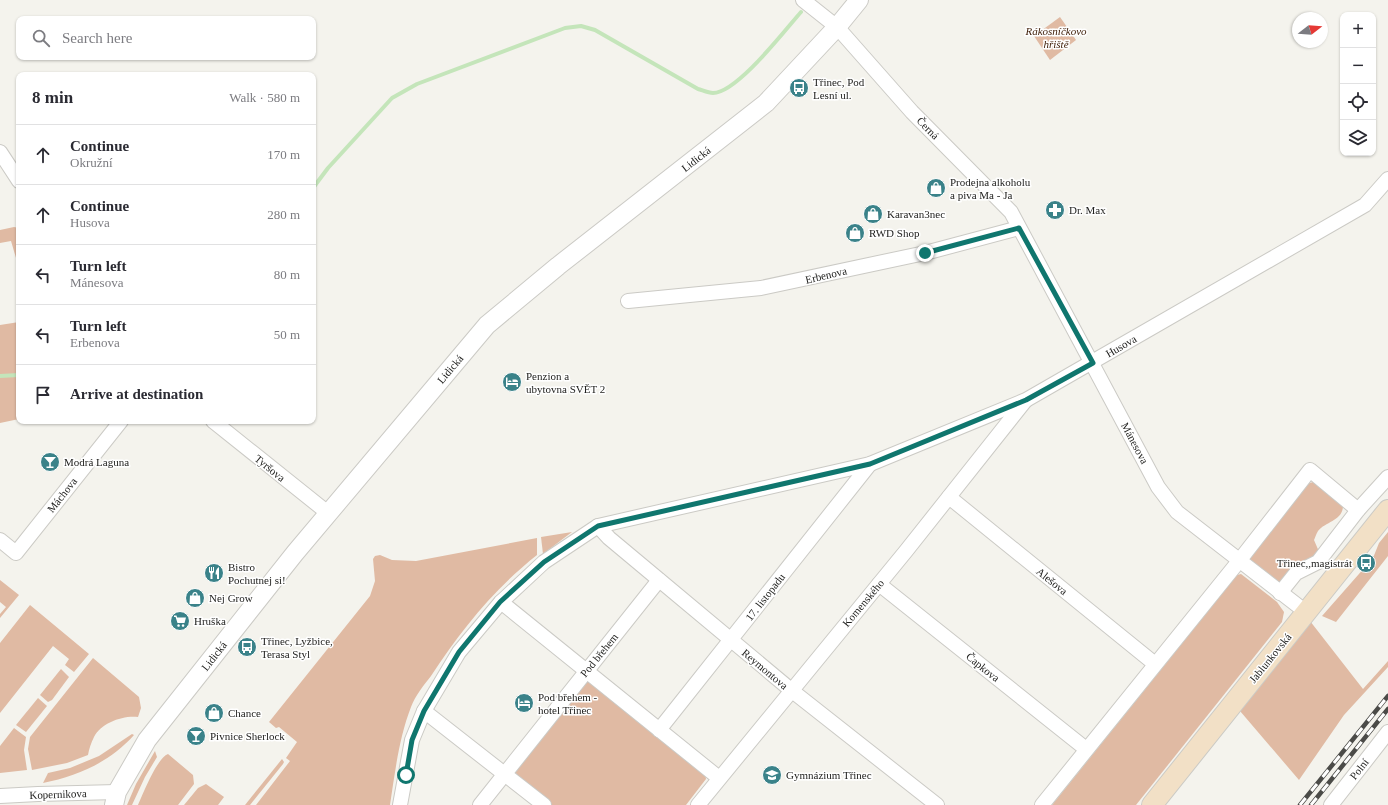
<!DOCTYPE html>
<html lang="en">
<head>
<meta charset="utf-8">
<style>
  body { margin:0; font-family:"Times New Roman",serif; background:#f7f7f7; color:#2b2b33 }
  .controls { position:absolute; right:12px; top:12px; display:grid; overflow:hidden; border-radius:8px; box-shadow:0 1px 3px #0004 }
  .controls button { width:36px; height:36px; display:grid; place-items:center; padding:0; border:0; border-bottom:1px solid #e1e1e2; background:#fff; color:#2b2b33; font:20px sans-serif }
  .compass { position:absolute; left:1292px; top:12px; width:36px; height:36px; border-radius:50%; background:#fff; box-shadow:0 1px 3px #0004; rotate:73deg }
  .stop { position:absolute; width:12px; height:12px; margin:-9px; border:3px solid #0f766e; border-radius:50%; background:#fff }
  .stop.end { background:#0f766e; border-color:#fff; box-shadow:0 1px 4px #0008 }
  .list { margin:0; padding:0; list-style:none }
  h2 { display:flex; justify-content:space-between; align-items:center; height:52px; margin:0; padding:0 16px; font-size:17px }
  h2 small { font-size:13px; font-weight:400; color:#7c7c81 }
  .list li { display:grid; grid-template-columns:26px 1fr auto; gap:12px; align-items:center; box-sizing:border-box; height:60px; padding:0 16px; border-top:1px solid #e1e1e2 }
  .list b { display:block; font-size:15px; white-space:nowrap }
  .list p { margin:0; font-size:13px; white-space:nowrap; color:#7c7c81 }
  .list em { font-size:13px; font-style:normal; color:#7c7c81 }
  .icon { flex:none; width:22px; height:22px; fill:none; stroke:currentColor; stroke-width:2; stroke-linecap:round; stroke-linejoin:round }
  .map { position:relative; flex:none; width:1388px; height:805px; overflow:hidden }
  .search { position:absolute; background:#fff; box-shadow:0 1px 3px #0004; left:16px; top:16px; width:300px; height:44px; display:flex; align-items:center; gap:10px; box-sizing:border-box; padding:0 14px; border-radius:8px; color:#7c7c81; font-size:15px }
  .panel { position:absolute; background:#fff; box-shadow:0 1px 3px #0004; left:16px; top:72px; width:300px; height:352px; border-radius:8px }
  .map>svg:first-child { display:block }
</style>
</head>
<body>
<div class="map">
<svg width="1388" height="805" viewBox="0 0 1388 805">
  <rect width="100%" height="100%" fill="#f4f3ed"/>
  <g fill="#e0baa3">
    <polygon points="1060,17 1076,40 1050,60 1034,36"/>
    <polygon points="14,227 19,228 19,268 11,241 0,243 0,230"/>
    <polygon points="19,322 19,419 0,423 0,325"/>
    <path d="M 1313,482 L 1343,504 C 1344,521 1326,521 1318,531 C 1316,534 1315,538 1314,540 L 1320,554 L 1278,584 L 1249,560 L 1250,555 L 1307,484 Z"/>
    <polygon points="572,532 543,554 541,537"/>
    <polygon points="1388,532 1388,556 1336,622 1322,616 1373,558 1379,543"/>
    <path d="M 537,538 L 537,555 C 494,589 461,630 431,676 C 424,685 415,696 411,707 C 399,738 395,772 390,805 L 256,805 L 290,761 L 286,758 L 297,742 L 279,727 L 276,728 L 269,722 L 370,596 L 375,581 L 373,559 L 375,556 L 380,555 L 392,560 L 416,561 Z"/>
    <polygon points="1241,574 1277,602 1284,612 1282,622 1136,805 1052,805 1237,575"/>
    <polygon points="0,580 19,595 0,618 0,614 6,607 0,602"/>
    <polygon points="30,605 89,654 74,672 65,665 69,659 53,646 0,713 0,643"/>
    <polygon points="1310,621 1363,689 1388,661 1388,667 1344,715 1299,780 1240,711"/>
    <path d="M 93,658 L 139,697 L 141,708 L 138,717 C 123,715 101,723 94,737 C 91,743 89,749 88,755 L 67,763 L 32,770 L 28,749 L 30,737 Z"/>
    <polygon points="61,669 69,677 52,700 48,702 40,695"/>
    <polygon points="587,680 705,773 706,779 686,805 552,805 518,778 515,771"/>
    <polygon points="38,698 47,706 26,732 16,725"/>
    <polygon points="14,728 26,737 24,750 27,770 0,773 0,746"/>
    <path d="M 132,734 L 134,735 C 110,762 78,776 43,783 L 48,773 L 70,768 L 99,756 Z"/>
    <polygon points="155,751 157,757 145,777 132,805 127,805 136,784"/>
    <path d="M 168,754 L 193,775 L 194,784 L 178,805 L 138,805 C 143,794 157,758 168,754 Z"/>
    <polygon points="282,759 284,762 283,764 250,805 245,805"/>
    <polygon points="206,784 224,797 218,805 184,805 198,788"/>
  </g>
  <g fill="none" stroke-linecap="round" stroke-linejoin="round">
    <g stroke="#c4e5ba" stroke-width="4">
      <path d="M 313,188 L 328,168 L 392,98 L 417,84 L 565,28 L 581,26 L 595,30 L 698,89 C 702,90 708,93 713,93 C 737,93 785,30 801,12"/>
      <polyline points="0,376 19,375"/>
    </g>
    <g stroke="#cbcac5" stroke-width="16">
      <g id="minor">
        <polyline points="803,0 837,27 912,112 1011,212 1158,487 1177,512 1306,612"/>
        <polyline points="0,152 19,181"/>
        <polyline points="628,301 761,288 925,253 1019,228"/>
        <polyline points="213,421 328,513"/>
        <polyline points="949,497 1155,664"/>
        <polyline points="598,526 609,538 791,690 937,805"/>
        <polyline points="0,540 16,553 121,421"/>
        <polyline points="879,584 1086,749"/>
        <polyline points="1280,593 1296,573 1318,562 1358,510 1388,477"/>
        <polyline points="501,602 719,778"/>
        <polyline points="424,711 544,805"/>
        <polyline points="659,730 870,464"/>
        <polyline points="0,796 38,794 117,792"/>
        <polyline points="400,805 412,740 424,711 459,652 501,602 544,562 598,526 870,464 1026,400 1365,205 1388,179"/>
        <polyline points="480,805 659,580"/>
        <polyline points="698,805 906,551 1025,401"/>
        <polyline points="1042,805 1239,561 1310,470 1358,510"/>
        <polyline points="1331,805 1388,732"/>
      </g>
    </g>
    <g stroke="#cbcac5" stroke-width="20">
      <polyline id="tertiary" points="114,805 117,792 147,740 295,553 487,325 558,266 766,103 837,27 859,0"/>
    </g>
    <g stroke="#cbcac5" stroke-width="22">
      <polyline id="secondary" points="1152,805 1388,510"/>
    </g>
    <use href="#minor" stroke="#fff" stroke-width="14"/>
    <use href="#tertiary" stroke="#fff" stroke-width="18"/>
    <use href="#secondary" stroke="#f2e0c6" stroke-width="20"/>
    <g stroke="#4b4b48" stroke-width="4.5">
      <g id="rail">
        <polyline points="1300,805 1388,696"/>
        <polyline points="1311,805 1388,709"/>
      </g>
    </g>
    <use href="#rail" stroke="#fff" stroke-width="3" stroke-dasharray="9" stroke-linecap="butt"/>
  </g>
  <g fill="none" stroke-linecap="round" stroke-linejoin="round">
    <polyline stroke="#0f766e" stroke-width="5" points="406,775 412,740 424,711 459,652 500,602 544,562 598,526 870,464 1026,400 1093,363 1019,228 925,253"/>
  </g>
  <defs>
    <g id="bus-disc" transform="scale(1)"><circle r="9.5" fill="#3a8289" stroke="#fff"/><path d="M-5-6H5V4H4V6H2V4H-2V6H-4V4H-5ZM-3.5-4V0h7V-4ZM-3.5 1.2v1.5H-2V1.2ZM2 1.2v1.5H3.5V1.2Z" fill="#fff"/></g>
    <g id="shop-disc" transform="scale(1)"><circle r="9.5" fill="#3a8289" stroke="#fff"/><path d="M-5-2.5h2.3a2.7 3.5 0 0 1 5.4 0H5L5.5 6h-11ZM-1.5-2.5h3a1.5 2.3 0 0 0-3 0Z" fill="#fff"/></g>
    <g id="pharmacy-disc" transform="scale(1)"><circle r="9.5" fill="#3a8289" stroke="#fff"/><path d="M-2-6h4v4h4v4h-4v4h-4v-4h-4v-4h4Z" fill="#fff"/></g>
    <g id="hotel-disc" transform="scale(1)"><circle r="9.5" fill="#3a8289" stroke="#fff"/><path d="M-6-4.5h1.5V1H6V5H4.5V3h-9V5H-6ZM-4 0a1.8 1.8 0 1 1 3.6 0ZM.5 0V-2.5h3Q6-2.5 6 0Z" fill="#fff"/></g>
    <g id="bar-disc" transform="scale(1)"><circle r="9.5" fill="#3a8289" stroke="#fff"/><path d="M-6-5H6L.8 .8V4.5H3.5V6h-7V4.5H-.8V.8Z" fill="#fff"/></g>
    <g id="restaurant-disc" transform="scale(1)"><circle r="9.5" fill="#3a8289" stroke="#fff"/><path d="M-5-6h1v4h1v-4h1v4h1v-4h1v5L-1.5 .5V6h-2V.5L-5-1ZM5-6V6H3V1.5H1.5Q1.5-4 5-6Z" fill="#fff"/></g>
    <g id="supermarket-disc" transform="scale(1)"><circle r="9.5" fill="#3a8289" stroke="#fff"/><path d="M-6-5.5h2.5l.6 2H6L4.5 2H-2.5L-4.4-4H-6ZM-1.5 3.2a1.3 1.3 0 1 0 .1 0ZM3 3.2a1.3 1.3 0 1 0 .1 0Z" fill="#fff"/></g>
    <g id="school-disc" transform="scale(1)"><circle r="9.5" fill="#3a8289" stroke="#fff"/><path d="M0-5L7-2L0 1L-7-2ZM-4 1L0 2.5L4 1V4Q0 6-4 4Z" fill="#fff"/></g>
  </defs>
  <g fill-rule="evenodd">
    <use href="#bus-disc" x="799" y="88"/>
    <use href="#shop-disc" x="936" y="188"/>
    <use href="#pharmacy-disc" x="1055" y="210"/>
    <use href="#shop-disc" x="873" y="214"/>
    <use href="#shop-disc" x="855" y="233"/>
    <use href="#hotel-disc" x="512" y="382"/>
    <use href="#bar-disc" x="50" y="462"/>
    <use href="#bus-disc" x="1366" y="563"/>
    <use href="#restaurant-disc" x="214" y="573"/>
    <use href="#shop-disc" x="195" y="598"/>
    <use href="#supermarket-disc" x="180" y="621"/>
    <use href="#bus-disc" x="247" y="647"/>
    <use href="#hotel-disc" x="524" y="703"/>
    <use href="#shop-disc" x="214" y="713"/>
    <use href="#bar-disc" x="196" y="736"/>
    <use href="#school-disc" x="772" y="775"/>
  </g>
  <g text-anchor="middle" stroke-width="3" stroke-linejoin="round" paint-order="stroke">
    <g font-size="11" font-style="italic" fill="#41210b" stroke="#fff">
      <text x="1056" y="35">Rákosníčkovo<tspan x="1056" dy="13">hřiště</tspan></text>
    </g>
    <g font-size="11" fill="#222220" stroke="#fff" text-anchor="start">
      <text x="813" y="86">Třinec, Pod<tspan x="813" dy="13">Lesní ul.</tspan></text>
      <text x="950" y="186">Prodejna alkoholu<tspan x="950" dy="13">a piva Ma - Ja</tspan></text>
      <text x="1069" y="214">Dr. Max</text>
      <text x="887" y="218">Karavan3nec</text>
      <text x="869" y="237">RWD Shop</text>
      <text x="526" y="380">Penzion a<tspan x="526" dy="13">ubytovna SVĚT 2</tspan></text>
      <text x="64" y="466">Modrá Laguna</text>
      <text x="1352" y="567" text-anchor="end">Třinec,,magistrát</text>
      <text x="228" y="571">Bistro<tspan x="228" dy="13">Pochutnej si!</tspan></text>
      <text x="209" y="602">Nej Grow</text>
      <text x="194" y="625">Hruška</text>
      <text x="261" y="645">Třinec, Lyžbice,<tspan x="261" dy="13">Terasa Styl</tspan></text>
      <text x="538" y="701">Pod břehem -<tspan x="538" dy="13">hotel Třinec</tspan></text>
      <text x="228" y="717">Chance</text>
      <text x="210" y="740">Pivnice Sherlock</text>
      <text x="786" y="779">Gymnázium Třinec</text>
    </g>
    <g font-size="11" fill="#222220" stroke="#fff">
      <text transform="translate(928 128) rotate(45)" y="4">Černá</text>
      <text transform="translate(696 159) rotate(-38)" y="4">Lidická</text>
      <text transform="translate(826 275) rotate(-13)" y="4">Erbenova</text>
      <text transform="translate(1121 346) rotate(-30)" y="4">Husova</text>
      <text transform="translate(450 369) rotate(-50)" y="4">Lidická</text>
      <text transform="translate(1135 443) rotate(62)" y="4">Mánesova</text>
      <text transform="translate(270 468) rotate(39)" y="4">Tyršova</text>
      <text transform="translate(62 495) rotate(-52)" y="4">Máchova</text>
      <text transform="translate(1052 581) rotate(39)" y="4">Alešova</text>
      <text transform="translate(765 597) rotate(-52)" y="4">17. listopadu</text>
      <text transform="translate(863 603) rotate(-50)" y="4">Komenského</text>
      <text transform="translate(599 655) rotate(-51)" y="4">Pod břehem</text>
      <text transform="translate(214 656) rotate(-52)" y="4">Lidická</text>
      <text transform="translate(1270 658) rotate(-51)" y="4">Jablunkovská</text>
      <text transform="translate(983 667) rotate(39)" y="4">Čapkova</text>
      <text transform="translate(765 669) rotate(40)" y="4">Reymontova</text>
      <text transform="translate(1359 769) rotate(-52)" y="4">Polní</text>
      <text transform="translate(58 794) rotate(-2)" y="4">Kopernikova</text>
    </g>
  </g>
</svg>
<div class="controls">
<button>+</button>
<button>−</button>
<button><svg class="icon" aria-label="locate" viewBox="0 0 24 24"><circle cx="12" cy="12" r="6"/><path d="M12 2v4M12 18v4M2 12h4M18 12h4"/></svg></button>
<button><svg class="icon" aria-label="layers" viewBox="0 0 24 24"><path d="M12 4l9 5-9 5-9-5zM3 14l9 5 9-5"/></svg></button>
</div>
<svg class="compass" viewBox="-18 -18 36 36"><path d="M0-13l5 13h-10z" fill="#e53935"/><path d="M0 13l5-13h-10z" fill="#7c7c81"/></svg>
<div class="stop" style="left:406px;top:775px"></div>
<div class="stop end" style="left:925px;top:253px"></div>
<div class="search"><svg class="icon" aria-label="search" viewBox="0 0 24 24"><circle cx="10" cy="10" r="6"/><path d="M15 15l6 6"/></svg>Search here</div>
<section class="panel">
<h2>8 min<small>Walk · 580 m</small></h2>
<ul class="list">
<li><svg class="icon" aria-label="ahead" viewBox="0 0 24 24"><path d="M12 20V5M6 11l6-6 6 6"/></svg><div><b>Continue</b><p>Okružní</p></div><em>170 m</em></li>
<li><svg class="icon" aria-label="ahead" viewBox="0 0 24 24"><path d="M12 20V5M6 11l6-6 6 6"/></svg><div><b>Continue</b><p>Husova</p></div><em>280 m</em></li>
<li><svg class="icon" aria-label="left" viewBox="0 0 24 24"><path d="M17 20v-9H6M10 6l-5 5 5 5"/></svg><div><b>Turn left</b><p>Mánesova</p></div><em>80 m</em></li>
<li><svg class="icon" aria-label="left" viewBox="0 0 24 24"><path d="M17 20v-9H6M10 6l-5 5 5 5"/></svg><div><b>Turn left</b><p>Erbenova</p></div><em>50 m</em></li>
<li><svg class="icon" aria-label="arrive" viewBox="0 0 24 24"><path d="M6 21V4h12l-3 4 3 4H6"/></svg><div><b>Arrive at destination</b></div></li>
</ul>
</section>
</div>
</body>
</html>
